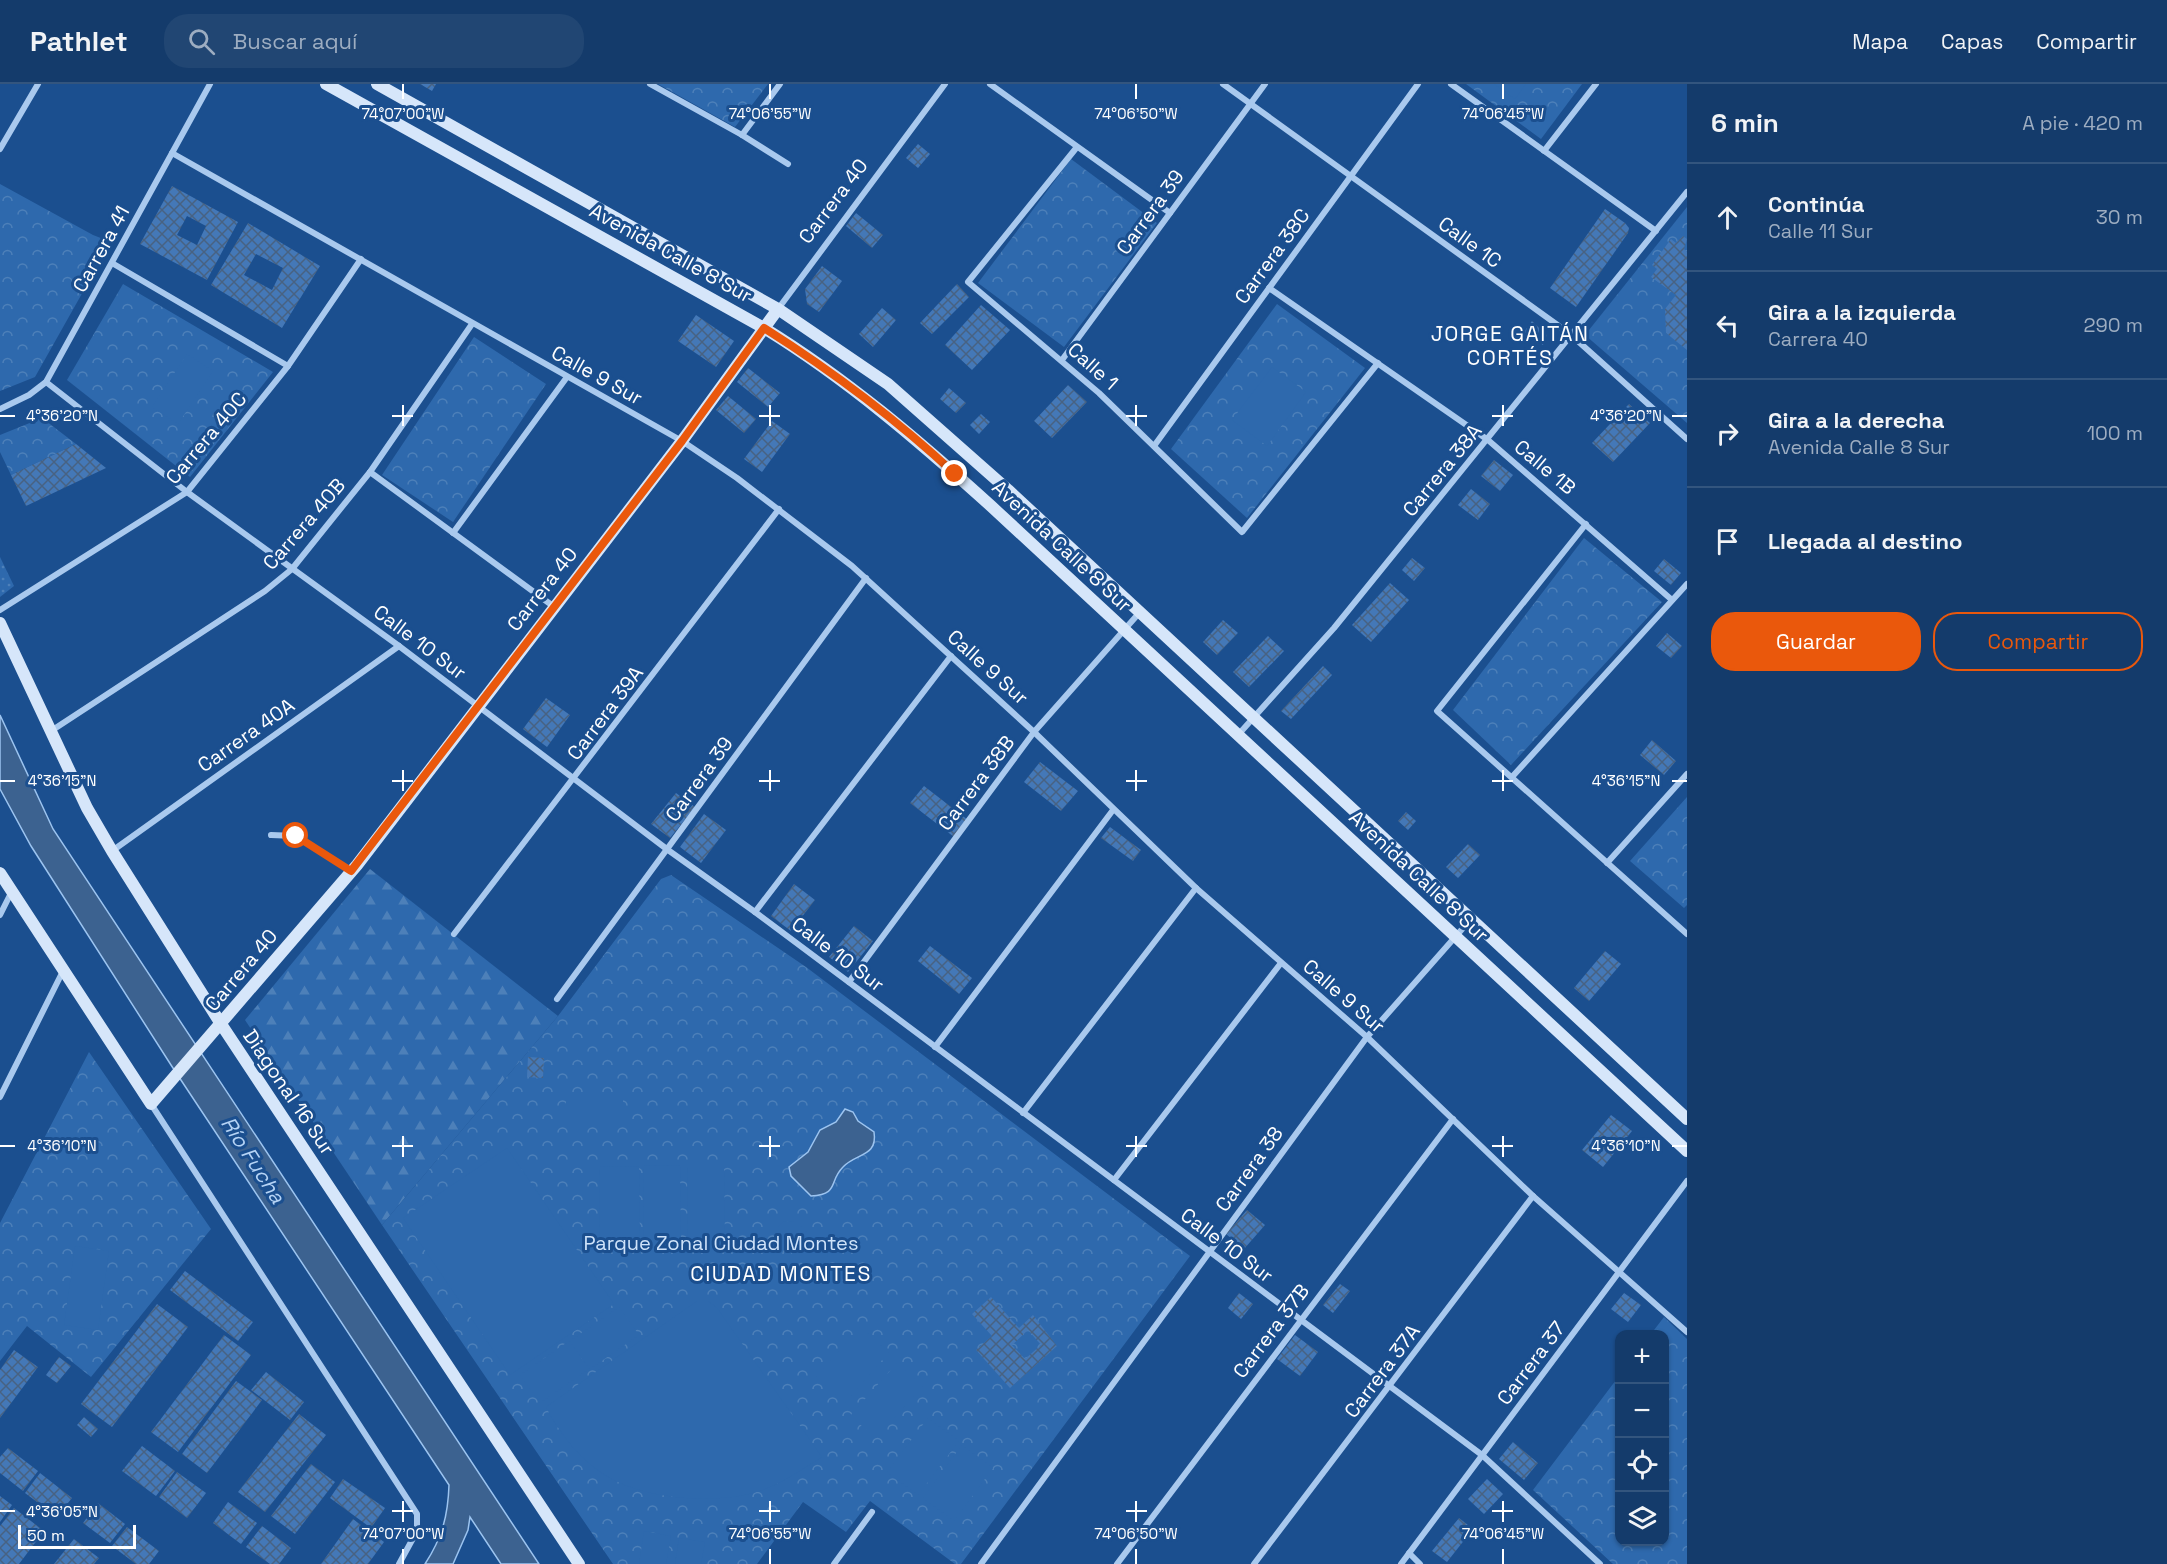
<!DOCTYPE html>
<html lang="es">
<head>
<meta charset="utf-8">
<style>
  body { margin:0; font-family:"Space Grotesk",sans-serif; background:#214673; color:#f1f3f6 }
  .controls { position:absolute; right:18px; bottom:18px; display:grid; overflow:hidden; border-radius:12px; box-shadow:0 2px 4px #0004 }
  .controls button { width:54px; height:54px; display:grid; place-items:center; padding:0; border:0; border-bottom:2px solid #33557e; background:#143b6b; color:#f1f3f6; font:30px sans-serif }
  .scale { position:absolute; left:18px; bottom:15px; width:118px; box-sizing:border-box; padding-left:6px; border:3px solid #fff; border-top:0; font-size:16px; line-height:21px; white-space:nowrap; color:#fff; -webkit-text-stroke:4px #1b4f8f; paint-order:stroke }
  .stop { position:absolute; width:18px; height:18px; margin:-14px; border:4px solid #ea580c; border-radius:50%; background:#fff }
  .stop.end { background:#ea580c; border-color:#fff; box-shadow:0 2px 6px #0008 }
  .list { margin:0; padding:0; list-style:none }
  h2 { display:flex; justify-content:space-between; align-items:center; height:78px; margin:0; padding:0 24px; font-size:26px }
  h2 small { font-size:20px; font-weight:400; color:#9dadc1 }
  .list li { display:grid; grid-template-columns:39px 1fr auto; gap:18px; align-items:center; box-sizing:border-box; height:108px; padding:0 24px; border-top:2px solid #33557e }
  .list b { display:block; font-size:22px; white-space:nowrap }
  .list p { margin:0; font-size:20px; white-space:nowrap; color:#9dadc1 }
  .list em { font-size:20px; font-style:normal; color:#9dadc1 }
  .actions { display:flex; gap:12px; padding:18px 24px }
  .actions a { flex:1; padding:14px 0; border:2px solid #ea580c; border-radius:24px; text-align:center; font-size:21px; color:#ea580c }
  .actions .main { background:#ea580c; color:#fff }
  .icon { flex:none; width:33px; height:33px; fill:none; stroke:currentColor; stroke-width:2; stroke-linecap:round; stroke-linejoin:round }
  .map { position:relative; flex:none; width:1687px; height:1480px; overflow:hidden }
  header { display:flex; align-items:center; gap:36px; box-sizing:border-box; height:84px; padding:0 30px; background:#143b6b; border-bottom:2px solid #33557e }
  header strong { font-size:28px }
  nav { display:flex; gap:33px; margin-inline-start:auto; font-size:21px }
  .search { width:420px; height:54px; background:#214673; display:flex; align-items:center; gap:15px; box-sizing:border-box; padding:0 21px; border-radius:24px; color:#9dadc1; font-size:22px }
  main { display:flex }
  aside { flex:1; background:#143b6b }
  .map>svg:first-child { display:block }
</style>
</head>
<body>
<header>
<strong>Pathlet</strong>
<div class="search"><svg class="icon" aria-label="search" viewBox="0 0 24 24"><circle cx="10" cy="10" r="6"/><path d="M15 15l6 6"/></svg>Buscar aquí</div>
<nav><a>Mapa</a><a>Capas</a><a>Compartir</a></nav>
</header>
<main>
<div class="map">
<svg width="1687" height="1480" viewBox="0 0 1687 1480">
  <defs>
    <pattern id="grass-dots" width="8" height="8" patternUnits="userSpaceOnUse" patternTransform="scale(1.5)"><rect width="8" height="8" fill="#2e69ad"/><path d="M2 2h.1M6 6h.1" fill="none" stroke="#4d80b9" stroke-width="1.8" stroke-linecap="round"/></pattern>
    <pattern id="forest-firs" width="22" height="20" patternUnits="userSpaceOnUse" patternTransform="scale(1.5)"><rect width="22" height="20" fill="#2e69ad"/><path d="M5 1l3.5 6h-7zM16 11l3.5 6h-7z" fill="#4d80b9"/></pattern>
    <pattern id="park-crowns" width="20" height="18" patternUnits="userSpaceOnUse" patternTransform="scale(1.5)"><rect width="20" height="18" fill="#2e69ad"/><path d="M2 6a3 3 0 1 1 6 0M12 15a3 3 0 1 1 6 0" fill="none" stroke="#4d80b9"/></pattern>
    <pattern id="building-cross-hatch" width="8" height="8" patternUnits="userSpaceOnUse" patternTransform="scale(1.5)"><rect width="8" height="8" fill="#4478b7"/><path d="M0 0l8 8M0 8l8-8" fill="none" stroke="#486282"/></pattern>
  </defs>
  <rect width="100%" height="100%" fill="#1b4f8f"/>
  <polygon fill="url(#grass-dots)" points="0,473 14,502 0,513"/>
  <polygon fill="url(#forest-firs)" points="370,785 558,932 382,1141 245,936"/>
  <g fill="url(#park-crowns)">
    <polygon points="658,0 768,0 735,43"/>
    <polygon points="1466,0 1582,0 1541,55"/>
    <polygon points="1071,75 1157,139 1064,263 978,199"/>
    <polygon points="0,100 93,151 111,158 35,293 0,307"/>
    <polygon points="1687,123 1687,339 1585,251"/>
    <polygon points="123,200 273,288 190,393 67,296"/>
    <polygon points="1277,220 1365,284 1247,434 1171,365"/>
    <polygon points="474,253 546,300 453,438 382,391"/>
    <polygon points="42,334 76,360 11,391 0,368 0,351"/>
    <polygon points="1584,454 1662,518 1511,681 1453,626"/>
    <polygon points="1687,713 1687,821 1684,824 1630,777"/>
    <polygon points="671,791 806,883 1190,1172 961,1480 955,1480 870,1417 846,1448 803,1418 757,1480 613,1480 382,1141 558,932 661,795"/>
    <polygon points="89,968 211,1145 91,1293 27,1242 0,1277 0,1139"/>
    <polygon points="1664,1233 1687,1255 1687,1480 1613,1480 1533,1406 1619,1292 1620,1458 1664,1458 1664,1250 1651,1250"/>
  </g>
  <g fill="#2e69ad">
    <polygon points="1494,0 1526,0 1515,15"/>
    <polygon points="187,270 213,287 178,340 152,323"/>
    <polygon points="1272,283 1306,308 1267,362 1232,336"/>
    <rect x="566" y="1008" width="57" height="27"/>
    <polygon points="507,1064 614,1220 510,1291 403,1134"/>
    <polygon points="680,1081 681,1159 644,1159 643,1082"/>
    <polygon points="687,1081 724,1081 725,1157 688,1157"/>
    <polygon points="639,1082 640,1160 600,1161 599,1083"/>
    <polygon points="794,1137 826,1164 828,1172 819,1183 805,1182 778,1156 778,1143 783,1138"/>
    <polygon points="75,1162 109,1167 98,1246 64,1241"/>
    <path d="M 697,1217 L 708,1217 L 717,1224 L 822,1373 C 799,1387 779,1402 753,1409 C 713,1420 647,1415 610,1394 C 582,1378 561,1352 546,1323 Z"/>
    <polygon points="619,1223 639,1251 590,1285 570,1257"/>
    <polygon points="860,1243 889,1268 845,1319 816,1293"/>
    <polygon points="569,1257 589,1285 540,1319 520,1291"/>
    <polygon points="897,1279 923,1302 876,1354 850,1332"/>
    <polygon points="928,1334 959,1357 918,1411 887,1388"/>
    <polygon points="962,1361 993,1384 954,1437 923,1414"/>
    <polygon points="644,1447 671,1452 666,1480 639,1480"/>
    <polygon points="679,1454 705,1458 701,1480 675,1480"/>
  </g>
  <g fill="#3c6290" stroke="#9cc4f0" stroke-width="1.5">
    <path d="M 0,631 L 53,745 L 539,1480 L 501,1480 L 470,1433 L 468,1446 L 453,1480 L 425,1480 C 442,1454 448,1432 449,1401 L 171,981 L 31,762 L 0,705 Z"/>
    <path d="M 845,1025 L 853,1028 L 858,1037 L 874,1048 C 878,1073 856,1069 843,1083 C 828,1098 840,1110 811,1112 L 791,1092 L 789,1083 L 808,1068 L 820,1046 L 836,1038 Z"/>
  </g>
  <g fill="url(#building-cross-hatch)" fill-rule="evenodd">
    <polygon points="420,0 436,0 432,7"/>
    <polygon points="918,60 930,70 918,84 906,74"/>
    <path d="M 172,102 L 238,138 L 207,196 L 140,160 ZM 187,132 L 206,142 L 197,161 L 177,151 Z"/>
    <polygon points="1605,125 1625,139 1629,144 1628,149 1576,223 1550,204"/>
    <polygon points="856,129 883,151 872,164 846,142"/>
    <path d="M 248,139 L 320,182 L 282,244 L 211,201 ZM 256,170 L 283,184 L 272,206 L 244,191 Z"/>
    <polygon points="1683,152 1687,155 1684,165 1687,168 1687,266 1666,249 1665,225 1676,211 1651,193 1657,185 1652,181 1671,155 1676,159"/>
    <polygon points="822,182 842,197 819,228 807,220 805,205"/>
    <polygon points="957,200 969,213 932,250 920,239"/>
    <polygon points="981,221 1010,246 972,286 945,261"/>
    <polygon points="882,224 896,236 873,263 859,250"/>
    <polygon points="696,231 734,257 716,283 678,257"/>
    <polygon points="1532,237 1547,251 1543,261 1524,248"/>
    <polygon points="748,284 780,309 768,323 737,298"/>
    <polygon points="1068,301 1087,318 1052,354 1034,337"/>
    <polygon points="949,304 966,319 956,329 940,315"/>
    <polygon points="728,312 756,335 744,349 716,326"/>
    <polygon points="1629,320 1650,339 1613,378 1592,359"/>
    <polygon points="981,330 990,338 979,350 970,341"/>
    <polygon points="772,337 790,350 762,388 744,375"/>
    <polygon points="76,360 106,384 26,422 11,391"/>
    <polygon points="1494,376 1513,391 1500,407 1481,392"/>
    <polygon points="1471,405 1490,420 1478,436 1458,421"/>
    <polygon points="1412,474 1425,484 1414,497 1402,486"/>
    <polygon points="1664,475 1681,489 1671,501 1654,487"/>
    <polygon points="1390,499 1409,516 1371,558 1352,541"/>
    <polygon points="1223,536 1238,549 1217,571 1203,558"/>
    <polygon points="1667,549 1682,562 1671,574 1656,562"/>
    <polygon points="1268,552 1284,567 1249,603 1233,588"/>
    <polygon points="1323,582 1332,591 1291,635 1281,627"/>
    <polygon points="546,614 570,631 547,663 523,645"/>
    <polygon points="1652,656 1676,677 1664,691 1640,671"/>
    <polygon points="1040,678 1078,707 1061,727 1024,698"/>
    <polygon points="924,702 968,736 954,753 910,719"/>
    <polygon points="676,709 695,723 670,754 651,740"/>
    <polygon points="1406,728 1416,737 1408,746 1398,737"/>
    <polygon points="704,730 726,746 701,779 680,763"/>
    <polygon points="1110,743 1141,766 1133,777 1101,754"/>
    <polygon points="1468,760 1480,771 1458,794 1446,783"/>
    <polygon points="794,800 815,816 791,847 771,832"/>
    <polygon points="854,842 873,857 848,888 829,873"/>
    <polygon points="930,862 972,894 959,910 918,877"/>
    <polygon points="1605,867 1621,880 1589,917 1574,904"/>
    <polygon points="528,973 544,974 543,994 527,993"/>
    <polygon points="1611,1031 1632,1047 1603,1083 1582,1066"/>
    <polygon points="1247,1126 1265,1141 1244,1165 1226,1150"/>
    <polygon points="185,1187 253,1238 238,1257 170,1206"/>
    <polygon points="1340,1200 1350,1207 1333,1229 1323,1221"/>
    <polygon points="1239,1209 1253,1220 1241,1235 1228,1224"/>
    <polygon points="1624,1209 1641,1221 1628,1238 1611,1225"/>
    <path d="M 991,1213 L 1019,1244 L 1033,1231 L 1057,1262 L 1010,1304 L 976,1266 L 992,1252 L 972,1230 ZM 1028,1246 L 1041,1261 L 1025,1275 L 1012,1261 Z"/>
    <polygon points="157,1220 188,1243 112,1343 81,1320"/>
    <polygon points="224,1251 251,1271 178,1368 151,1348"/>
    <polygon points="1295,1251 1318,1268 1300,1292 1277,1275"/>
    <polygon points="14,1266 38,1283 0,1334 0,1286"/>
    <polygon points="59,1273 71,1282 57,1299 46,1291"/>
    <polygon points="266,1288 304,1318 290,1336 251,1306"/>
    <polygon points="236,1297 262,1316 207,1389 182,1370"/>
    <polygon points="299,1330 326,1351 265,1428 238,1408"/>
    <polygon points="84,1333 98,1345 91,1353 77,1341"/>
    <polygon points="1513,1358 1538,1379 1524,1396 1499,1375"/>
    <polygon points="142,1362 175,1387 156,1412 122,1387"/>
    <polygon points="8,1364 38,1387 23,1407 0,1389 0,1373"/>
    <polygon points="311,1380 335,1398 295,1450 271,1432"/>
    <polygon points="177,1388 206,1409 187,1434 159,1413"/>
    <polygon points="40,1389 72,1414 57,1433 25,1409"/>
    <polygon points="343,1395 385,1424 371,1444 330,1414"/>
    <polygon points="1487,1395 1503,1410 1484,1430 1468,1415"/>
    <polygon points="0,1412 12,1421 0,1438"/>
    <polygon points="228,1418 257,1439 241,1460 213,1439"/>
    <polygon points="98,1419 125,1440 110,1459 83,1439"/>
    <polygon points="14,1424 44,1447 19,1480 0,1480 0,1442"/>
    <polygon points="1459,1434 1473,1445 1447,1478 1432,1467"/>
    <polygon points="353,1435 384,1458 368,1480 321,1480"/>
    <polygon points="262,1442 291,1464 279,1480 270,1480 246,1463"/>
    <polygon points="127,1443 159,1467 149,1480 136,1480 112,1462"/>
    <polygon points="74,1455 99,1474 94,1480 54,1480"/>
  </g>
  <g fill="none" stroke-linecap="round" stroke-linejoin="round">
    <g stroke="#a9c9ee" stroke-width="6">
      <polyline points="650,0 742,51 788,80"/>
      <polyline points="990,0 1170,129"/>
      <polyline points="1223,0 1570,250 1687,355"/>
      <polyline points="1451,0 1656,147"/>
      <polyline points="742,51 780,0"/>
      <polyline points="1077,63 968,198 1099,309 1242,448 1378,279"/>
      <polyline points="0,65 38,0"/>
      <polyline points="1544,67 1596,0"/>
      <polyline points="172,69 682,357 737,394 852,482 1034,648 1196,804 1367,953 1533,1112 1687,1248"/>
      <polyline points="112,179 288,282"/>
      <polyline points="1269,204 1488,356 1672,516"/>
      <polyline points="778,225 945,0"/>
      <polyline points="1062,276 1265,0"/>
      <polyline points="46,298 187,408 399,562 668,766 755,828 1482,1371 1600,1480"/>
      <polyline points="0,325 29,311 46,298 210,0"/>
      <polyline points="1154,362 1418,0"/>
      <polyline points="370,388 553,522"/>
      <polyline points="1586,440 1437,627 1687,850"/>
      <polyline points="453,449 567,293"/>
      <polyline points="0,526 187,408 288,282 361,175"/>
      <polyline points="51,647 265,507 292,485 370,388 472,240"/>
      <polyline points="1238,651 1334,544 1687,108"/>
      <polyline points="1512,693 1687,500"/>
      <polyline points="271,751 296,752 351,787"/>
      <polyline points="112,767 399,562"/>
      <polyline points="1607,779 1687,690"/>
      <polyline points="755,828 951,572"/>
      <polyline points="0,831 11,809"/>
      <polyline points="454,850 779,425"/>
      <polyline points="849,898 1034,648 1140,528"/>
      <polyline points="557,915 866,494"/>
      <polyline points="935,963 1113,726"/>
      <polyline points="0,1013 63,887"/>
      <polyline points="151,1020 417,1430 417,1447 399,1480"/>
      <polyline points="1023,1029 1196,804"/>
      <polyline points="1114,1096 1281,879"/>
      <polyline points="1409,1469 1420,1480"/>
      <polyline points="834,1480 872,1428"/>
      <polyline points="981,1480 1367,953 1471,835"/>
      <polyline points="1117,1480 1453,1035"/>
      <polyline points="1254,1480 1533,1112"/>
      <polyline points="1401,1480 1687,1097"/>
    </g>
    <g stroke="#d6e6fa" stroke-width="12">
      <path d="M 326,0 L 764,244 C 847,295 919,357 991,422 L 1687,1067"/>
      <polyline points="377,0 778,225 888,300 1008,406 1687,1035"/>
      <polyline points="0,539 87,724 112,767 221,940 579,1480"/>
      <polyline points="0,789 151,1020 357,781 682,357 778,225"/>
    </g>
  </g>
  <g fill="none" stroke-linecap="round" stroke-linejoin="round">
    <path stroke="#ea580c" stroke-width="8" d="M 296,752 L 351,787 L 682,357 L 764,244 C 832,287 896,335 955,390"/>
  </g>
  <path fill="none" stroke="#fff" stroke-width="2" d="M 403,0 L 403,15M 770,0 L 770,15M 1136,0 L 1136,15M 1503,0 L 1503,15M 403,321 L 403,342M 770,321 L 770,342M 1136,321 L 1136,342M 1503,321 L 1503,342M 0,332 L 15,332M 392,332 L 413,332M 759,332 L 780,332M 1126,332 L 1147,332M 1492,332 L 1513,332M 1672,332 L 1687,332M 403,686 L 403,707M 770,686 L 770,707M 1136,686 L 1136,707M 1503,686 L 1503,707M 0,697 L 15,697M 392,697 L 413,697M 759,697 L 780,697M 1126,697 L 1147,697M 1492,697 L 1513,697M 1672,697 L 1687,697M 403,1052 L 403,1073M 770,1052 L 770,1073M 1136,1052 L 1136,1073M 1503,1052 L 1503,1073M 0,1062 L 15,1062M 392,1062 L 413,1062M 759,1062 L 780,1062M 1126,1062 L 1147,1062M 1492,1062 L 1513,1062M 1672,1062 L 1687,1062M 403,1417 L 403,1438M 770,1417 L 770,1438M 1136,1417 L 1136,1438M 1503,1417 L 1503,1438M 0,1427 L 15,1427M 392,1427 L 413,1427M 759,1427 L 780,1427M 1126,1427 L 1147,1427M 1492,1427 L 1513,1427M 403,1465 L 403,1480M 770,1465 L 770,1480M 1136,1465 L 1136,1480M 1503,1465 L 1503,1480"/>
  <g text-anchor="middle" stroke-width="6" stroke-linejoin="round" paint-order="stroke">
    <g font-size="20" fill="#fff" stroke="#1b4f8f">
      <text transform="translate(833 117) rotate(-53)" y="7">Carrera 40</text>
      <text transform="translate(1150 128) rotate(-54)" y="7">Carrera 39</text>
      <text transform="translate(1470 158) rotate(36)" y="7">Calle 1C</text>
      <text transform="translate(101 165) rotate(-61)" y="7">Carrera 41</text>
      <text transform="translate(671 169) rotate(29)" y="7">Avenida Calle 8 Sur</text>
      <text transform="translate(1272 172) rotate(-54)" y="7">Carrera 38C</text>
      <text transform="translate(1093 282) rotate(42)" y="7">Calle 1</text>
      <text transform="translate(597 291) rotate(29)" y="7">Calle 9 Sur</text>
      <text transform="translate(206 354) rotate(-50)" y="7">Carrera 40C</text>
      <text transform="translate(1545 383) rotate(40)" y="7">Calle 1B</text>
      <text transform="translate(1442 386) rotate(-51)" y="7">Carrera 38A</text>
      <text transform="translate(304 440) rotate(-49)" y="7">Carrera 40B</text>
      <text transform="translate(1062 462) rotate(43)" y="7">Avenida Calle 8 Sur</text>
      <text transform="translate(542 505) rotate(-52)" y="7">Carrera 40</text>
      <text transform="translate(420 558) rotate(37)" y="7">Calle 10 Sur</text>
      <text transform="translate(988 583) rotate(42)" y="7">Calle 9 Sur</text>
      <text transform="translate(605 629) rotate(-53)" y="7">Carrera 39A</text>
      <text transform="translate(246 651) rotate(-35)" y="7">Carrera 40A</text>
      <text transform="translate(699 695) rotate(-54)" y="7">Carrera 39</text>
      <text transform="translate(976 699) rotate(-53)" y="7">Carrera 38B</text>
      <text transform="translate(1419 792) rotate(43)" y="7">Avenida Calle 8 Sur</text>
      <text transform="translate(838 870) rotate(37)" y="7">Calle 10 Sur</text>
      <text transform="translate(241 886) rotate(-50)" y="7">Carrera 40</text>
      <text transform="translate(1344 912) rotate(41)" y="7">Calle 9 Sur</text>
      <text transform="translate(289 1008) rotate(56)" y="7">Diagonal 16 Sur</text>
      <text transform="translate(1249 1085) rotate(-54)" y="7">Carrera 38</text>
      <text transform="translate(1227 1161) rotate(37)" y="7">Calle 10 Sur</text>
      <text transform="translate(1271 1247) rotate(-53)" y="7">Carrera 37B</text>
      <text transform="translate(1531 1279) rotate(-53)" y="7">Carrera 37</text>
      <text transform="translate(1382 1287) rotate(-53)" y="7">Carrera 37A</text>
    </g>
    <g font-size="20" fill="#cfe3fa" stroke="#1b4f8f">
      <text x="721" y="1166">Parque Zonal Ciudad Montes</text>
    </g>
    <g font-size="21" letter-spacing="1.5" fill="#fff" stroke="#1b4f8f">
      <text x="1510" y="257">JORGE GAITÁN<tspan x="1510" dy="24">CORTÉS</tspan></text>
      <text x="781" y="1197">CIUDAD MONTES</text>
    </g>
    <g font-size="21" font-style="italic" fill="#b5d3f5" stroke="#1b4f8f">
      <text transform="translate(253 1076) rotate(57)" y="7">Río Fucha</text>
    </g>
  </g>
  <g font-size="15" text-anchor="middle" fill="#fff" stroke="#1b4f8f" stroke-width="6" stroke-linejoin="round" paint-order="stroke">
    <text x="403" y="35">74°07'00"W</text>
    <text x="770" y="35">74°06'55"W</text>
    <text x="1136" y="35">74°06'50"W</text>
    <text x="1503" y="35">74°06'45"W</text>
    <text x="62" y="337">4°36'20"N</text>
    <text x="1626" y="337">4°36'20"N</text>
    <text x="62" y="702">4°36'15"N</text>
    <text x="1626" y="702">4°36'15"N</text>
    <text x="62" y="1067">4°36'10"N</text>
    <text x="1626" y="1067">4°36'10"N</text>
    <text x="62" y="1433">4°36'05"N</text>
    <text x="403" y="1455">74°07'00"W</text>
    <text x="770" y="1455">74°06'55"W</text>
    <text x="1136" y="1455">74°06'50"W</text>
    <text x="1503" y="1455">74°06'45"W</text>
  </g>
</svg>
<div class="controls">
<button>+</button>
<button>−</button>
<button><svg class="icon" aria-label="locate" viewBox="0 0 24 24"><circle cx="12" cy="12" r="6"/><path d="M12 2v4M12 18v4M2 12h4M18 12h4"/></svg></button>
<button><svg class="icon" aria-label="layers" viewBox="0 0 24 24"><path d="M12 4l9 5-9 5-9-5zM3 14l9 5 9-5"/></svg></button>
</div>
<div class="scale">50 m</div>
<div class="stop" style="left:296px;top:752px"></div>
<div class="stop end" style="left:955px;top:390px"></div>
</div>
<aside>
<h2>6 min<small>A pie · 420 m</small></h2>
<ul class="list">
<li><svg class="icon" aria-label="ahead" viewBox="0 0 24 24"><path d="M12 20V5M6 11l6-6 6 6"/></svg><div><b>Continúa</b><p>Calle 11 Sur</p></div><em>30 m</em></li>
<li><svg class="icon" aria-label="left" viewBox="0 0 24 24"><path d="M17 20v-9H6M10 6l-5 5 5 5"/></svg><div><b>Gira a la izquierda</b><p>Carrera 40</p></div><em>290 m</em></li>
<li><svg class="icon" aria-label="right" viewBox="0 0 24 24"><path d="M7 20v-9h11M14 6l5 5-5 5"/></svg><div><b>Gira a la derecha</b><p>Avenida Calle 8 Sur</p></div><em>100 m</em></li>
<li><svg class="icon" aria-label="arrive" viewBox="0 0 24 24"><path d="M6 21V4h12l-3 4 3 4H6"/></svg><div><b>Llegada al destino</b></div></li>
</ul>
<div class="actions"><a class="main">Guardar</a><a>Compartir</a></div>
</aside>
</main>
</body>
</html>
